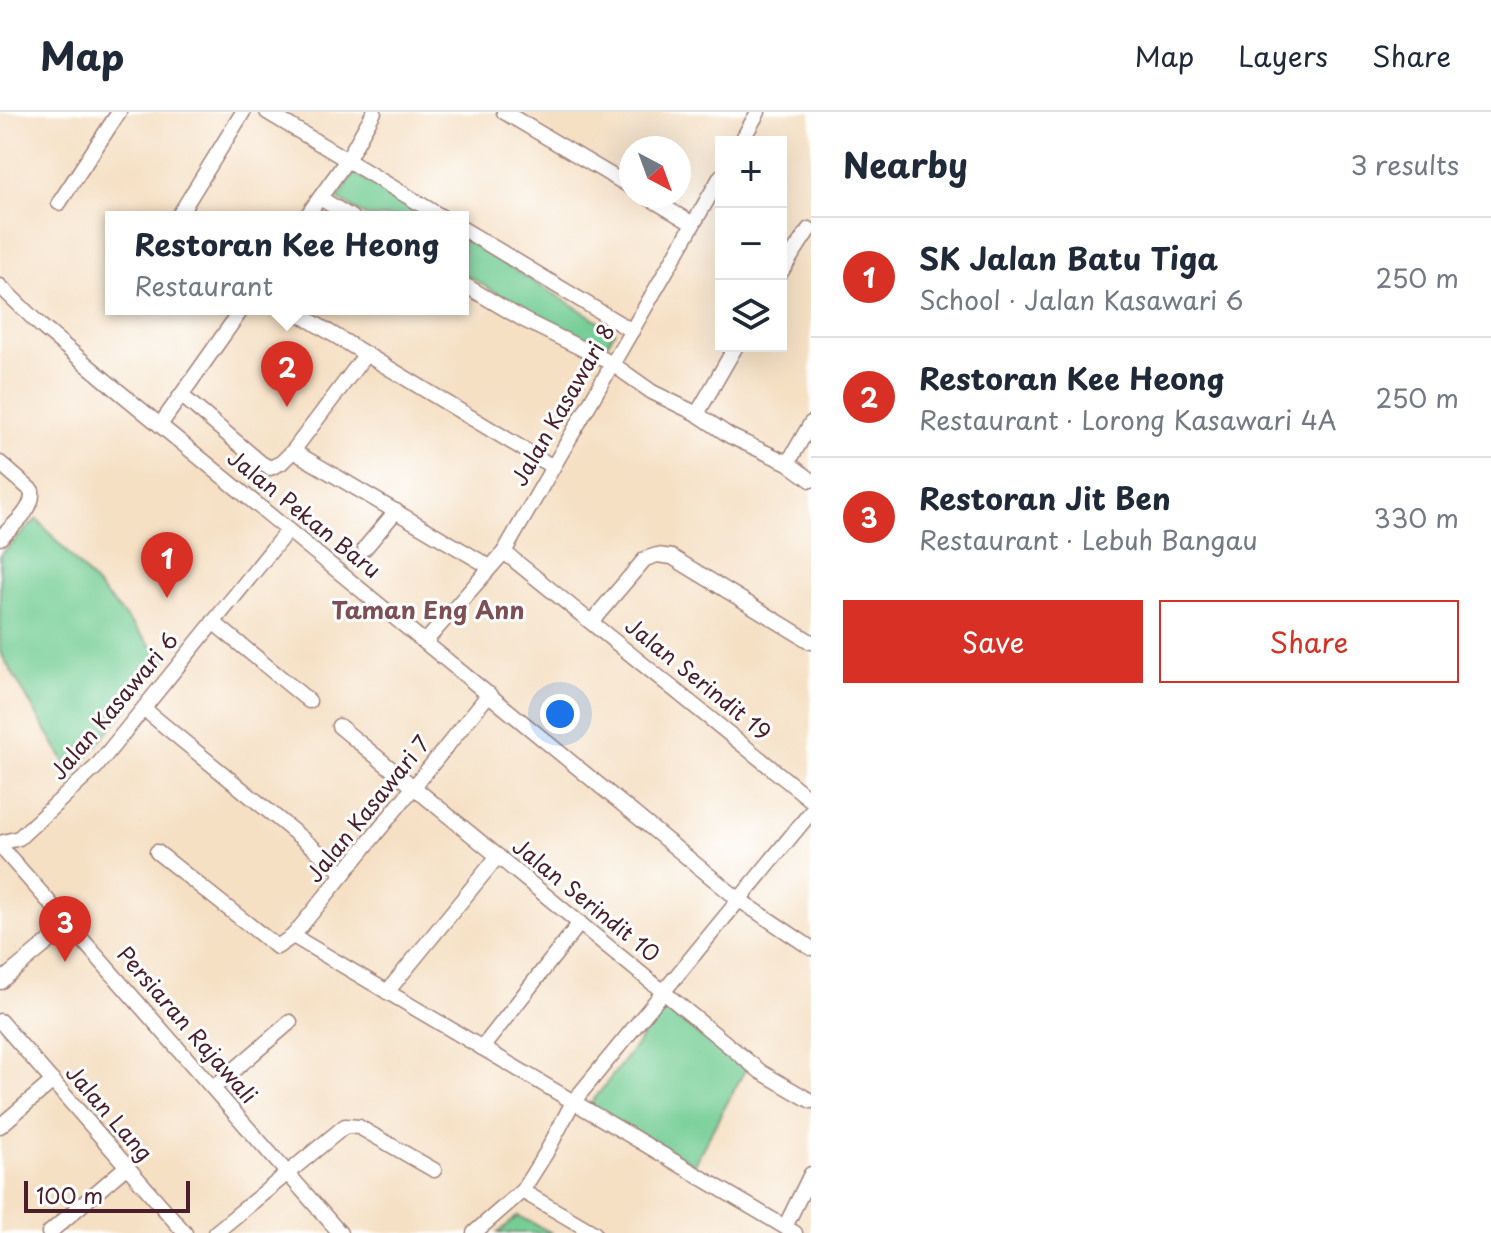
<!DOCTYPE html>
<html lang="en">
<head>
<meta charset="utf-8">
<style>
  body { margin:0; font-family:"Playpen Sans",sans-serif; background:#f2f2f3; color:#1f2937 }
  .controls { position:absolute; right:24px; top:24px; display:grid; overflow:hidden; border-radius:0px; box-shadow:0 8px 32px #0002 }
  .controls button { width:72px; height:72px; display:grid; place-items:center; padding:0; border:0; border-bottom:2px solid #e0e1e3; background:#fff; color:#1f2937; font:40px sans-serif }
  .compass { position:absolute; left:619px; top:24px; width:72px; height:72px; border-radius:50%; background:#fff; box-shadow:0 8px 32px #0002; rotate:139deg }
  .scale { position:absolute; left:24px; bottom:20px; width:166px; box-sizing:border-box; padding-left:8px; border:4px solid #4a1f2b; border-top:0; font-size:22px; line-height:28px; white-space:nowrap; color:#4a1f2b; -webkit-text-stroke:6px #fff; paint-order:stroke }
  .you { position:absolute; left:560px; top:602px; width:28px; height:28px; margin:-20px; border:6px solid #fff; border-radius:50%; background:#1a73e8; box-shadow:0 0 0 12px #1a73e833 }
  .badge { display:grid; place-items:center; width:52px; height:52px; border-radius:50%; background:#d93025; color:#fff; font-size:26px; font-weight:700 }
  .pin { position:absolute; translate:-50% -66px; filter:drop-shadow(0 2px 4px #0008) }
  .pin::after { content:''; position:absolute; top:42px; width:28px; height:24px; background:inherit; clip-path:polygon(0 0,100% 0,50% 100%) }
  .popup { position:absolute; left:105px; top:99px; width:364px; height:104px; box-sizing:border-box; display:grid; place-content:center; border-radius:0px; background:#fff; filter:drop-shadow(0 2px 6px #0005); font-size:26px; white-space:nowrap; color:#747a83 }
  .popup b { font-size:30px; color:#1f2937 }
  .popup::after { content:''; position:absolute; left:50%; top:100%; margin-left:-16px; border:16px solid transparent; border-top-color:#fff }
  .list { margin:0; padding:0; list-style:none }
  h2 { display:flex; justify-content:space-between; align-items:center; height:104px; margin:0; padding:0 32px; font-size:34px }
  h2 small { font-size:26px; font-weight:400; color:#747a83 }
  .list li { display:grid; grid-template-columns:52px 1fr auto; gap:24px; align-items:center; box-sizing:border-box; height:120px; padding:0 32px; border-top:2px solid #e0e1e3 }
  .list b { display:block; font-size:30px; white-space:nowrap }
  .list p { margin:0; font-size:26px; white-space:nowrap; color:#747a83 }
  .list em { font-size:26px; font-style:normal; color:#747a83 }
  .actions { display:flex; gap:16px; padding:24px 32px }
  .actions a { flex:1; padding:18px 0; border:2px solid #d93025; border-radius:0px; text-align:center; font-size:28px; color:#d93025 }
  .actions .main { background:#d93025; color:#fff }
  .icon { flex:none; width:44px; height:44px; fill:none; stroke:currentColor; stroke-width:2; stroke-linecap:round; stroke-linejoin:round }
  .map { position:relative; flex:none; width:811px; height:1121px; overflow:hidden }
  header { display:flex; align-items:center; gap:48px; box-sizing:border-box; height:112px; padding:0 40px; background:#fff; border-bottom:2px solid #e0e1e3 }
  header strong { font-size:38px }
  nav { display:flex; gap:44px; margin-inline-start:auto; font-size:28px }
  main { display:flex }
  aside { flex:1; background:#fff }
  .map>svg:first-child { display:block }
</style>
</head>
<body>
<header>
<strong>Map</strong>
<nav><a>Map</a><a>Layers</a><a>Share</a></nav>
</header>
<main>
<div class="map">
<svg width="811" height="1121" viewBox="0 0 811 1121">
  <rect width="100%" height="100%" fill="#fff"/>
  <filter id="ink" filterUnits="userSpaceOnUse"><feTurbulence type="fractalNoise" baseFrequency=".0125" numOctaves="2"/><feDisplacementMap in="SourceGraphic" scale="16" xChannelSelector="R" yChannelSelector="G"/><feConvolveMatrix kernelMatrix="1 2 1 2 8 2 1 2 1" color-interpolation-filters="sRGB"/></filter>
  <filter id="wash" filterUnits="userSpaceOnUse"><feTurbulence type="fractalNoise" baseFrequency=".006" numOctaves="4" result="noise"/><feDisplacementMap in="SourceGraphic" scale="32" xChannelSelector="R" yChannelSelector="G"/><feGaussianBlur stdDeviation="1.8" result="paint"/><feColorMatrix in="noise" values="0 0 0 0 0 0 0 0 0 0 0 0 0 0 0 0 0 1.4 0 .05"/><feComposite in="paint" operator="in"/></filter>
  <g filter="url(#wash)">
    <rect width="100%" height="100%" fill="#f5e0c4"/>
    <g fill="#75cd94" stroke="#607660" stroke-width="2">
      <polygon points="354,61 427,105 368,105 338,87"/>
      <polygon points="463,127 615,219 601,242 463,161"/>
      <polygon points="37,407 165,549 80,654 69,657 0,540 0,443"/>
      <polygon points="664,897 746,956 694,1052 589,994"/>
      <polygon points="518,1104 552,1121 498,1121"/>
    </g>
  </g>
  <g filter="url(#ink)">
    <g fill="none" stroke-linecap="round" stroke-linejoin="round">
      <g stroke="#a08078" stroke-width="17">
        <g id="minor">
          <polyline points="267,0 442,105"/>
          <polyline points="504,0 631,75"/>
          <polyline points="741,30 758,0"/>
          <polyline points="646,84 693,112"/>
          <polyline points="320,86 351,105"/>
          <polyline points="59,91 119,0"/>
          <polyline points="178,105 243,0"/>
          <polyline points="306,105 347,48 374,0"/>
          <polyline points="463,117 632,219"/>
          <polyline points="781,160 809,117"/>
          <polyline points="463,172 524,208 611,251 652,280 697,302 730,324 788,351 811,368"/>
          <polyline points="0,174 41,214 111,273 738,787 811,836"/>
          <polyline points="291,197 553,355"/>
          <polyline points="181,283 261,351 270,356 281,351 293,339 366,242"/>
          <polyline points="697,302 736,234"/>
          <polyline points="160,313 242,197"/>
          <polyline points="293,339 490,455"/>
          <path d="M 0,351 L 32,379 C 34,398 13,413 0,426"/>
          <polyline points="788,351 811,311"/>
          <polyline points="365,436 396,399"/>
          <polyline points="504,440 811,688"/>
          <polyline points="592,509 645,447 657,443 672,445 811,530"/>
          <polyline points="213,510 309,589"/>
          <polyline points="425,530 504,440 721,64"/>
          <polyline points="144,597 344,761"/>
          <polyline points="339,614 761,960 811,989"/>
          <polyline points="0,731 19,726 96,655 288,418"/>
          <polyline points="0,734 340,1121"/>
          <polyline points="157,740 277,835 293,824 489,582"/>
          <polyline points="293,824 795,1121"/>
          <polyline points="0,870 69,813"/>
          <polyline points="387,880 498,744"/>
          <polyline points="0,909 185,1121"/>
          <polyline points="482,936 580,811"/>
          <polyline points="213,976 290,910"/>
          <polyline points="0,1014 53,969"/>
          <polyline points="522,1079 594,1121"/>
          <polyline points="785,1115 811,1062"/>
          <polyline points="49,1121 127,1054"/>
          <polyline points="215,1121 345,1014 359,1015 434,1058"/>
          <polyline points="474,1121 522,1079 546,1041 573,990 811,700"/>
        </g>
      </g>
      <use href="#minor" stroke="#fff" stroke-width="14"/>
    </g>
  </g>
  <g text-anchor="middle" stroke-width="6" stroke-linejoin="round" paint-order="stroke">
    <g font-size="22" fill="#4a1f2b" stroke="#fff">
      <text transform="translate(563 293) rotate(-60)" y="8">Jalan Kasawari 8</text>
      <text transform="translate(304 402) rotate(39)" y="8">Jalan Pekan Baru</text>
      <text transform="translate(698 567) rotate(39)" y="8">Jalan Serindit 19</text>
      <text transform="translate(114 594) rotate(-50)" y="8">Jalan Kasawari 6</text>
      <text transform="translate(368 697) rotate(-51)" y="8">Jalan Kasawari 7</text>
      <text transform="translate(586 788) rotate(39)" y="8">Jalan Serindit 10</text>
      <text transform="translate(187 913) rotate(49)" y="8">Persiaran Rajawali</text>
      <text transform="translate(109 1001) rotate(49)" y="8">Jalan Lang</text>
    </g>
    <g font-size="24" font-weight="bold" fill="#7e5056" stroke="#fff">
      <text x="428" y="507">Taman Eng Ann</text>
    </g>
  </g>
</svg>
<div class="controls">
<button>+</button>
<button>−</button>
<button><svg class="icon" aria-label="layers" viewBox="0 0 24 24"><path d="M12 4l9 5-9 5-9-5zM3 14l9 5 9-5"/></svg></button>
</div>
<svg class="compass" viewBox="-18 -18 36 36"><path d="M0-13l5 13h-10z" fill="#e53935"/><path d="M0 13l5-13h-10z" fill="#747a83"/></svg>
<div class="scale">100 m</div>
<div class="you"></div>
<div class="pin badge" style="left:167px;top:486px">1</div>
<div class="pin badge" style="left:287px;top:295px">2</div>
<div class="popup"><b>Restoran Kee Heong</b>Restaurant</div>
<div class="pin badge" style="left:65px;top:850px">3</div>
</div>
<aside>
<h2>Nearby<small>3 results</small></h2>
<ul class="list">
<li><span class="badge">1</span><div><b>SK Jalan Batu Tiga</b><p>School · Jalan Kasawari 6</p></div><em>250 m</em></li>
<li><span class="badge">2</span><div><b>Restoran Kee Heong</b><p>Restaurant · Lorong Kasawari 4A</p></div><em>250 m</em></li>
<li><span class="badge">3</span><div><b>Restoran Jit Ben</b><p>Restaurant · Lebuh Bangau</p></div><em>330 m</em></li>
</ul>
<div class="actions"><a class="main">Save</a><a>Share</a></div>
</aside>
</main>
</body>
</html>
